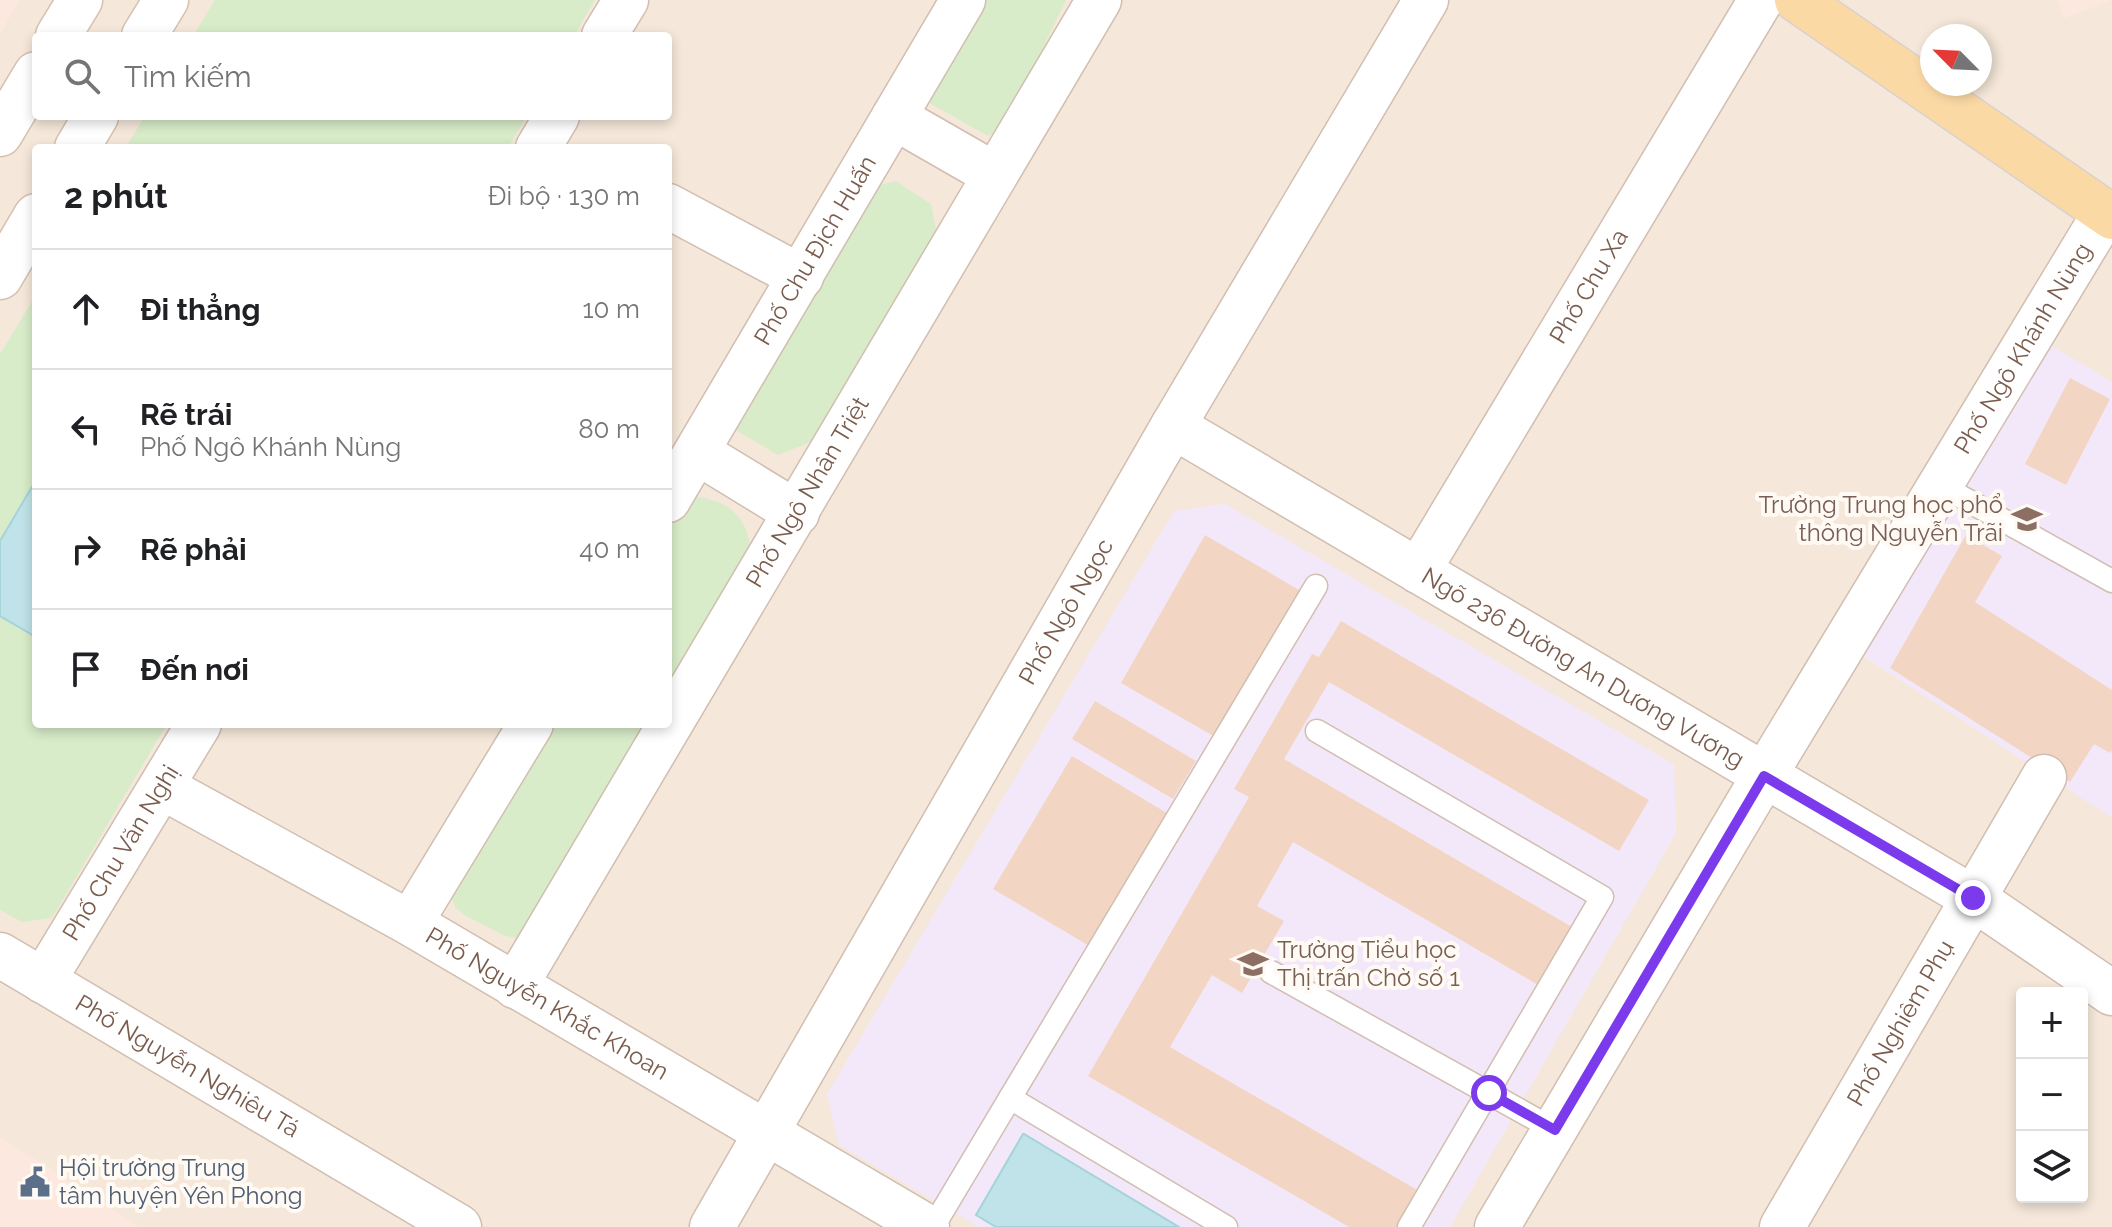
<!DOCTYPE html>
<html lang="vi">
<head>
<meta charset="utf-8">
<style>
  body { margin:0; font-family:Raleway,sans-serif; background:#f6f6f6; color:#202124 }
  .controls { position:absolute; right:24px; bottom:24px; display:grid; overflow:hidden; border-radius:8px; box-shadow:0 4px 12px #0003 }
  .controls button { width:72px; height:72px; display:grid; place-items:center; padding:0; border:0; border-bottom:2px solid #e0e0e0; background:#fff; color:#202124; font:40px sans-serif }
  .compass { position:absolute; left:1920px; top:24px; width:72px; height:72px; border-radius:50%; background:#fff; box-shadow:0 4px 12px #0003; rotate:294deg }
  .stop { position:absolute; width:24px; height:24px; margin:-18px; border:6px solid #7c3aed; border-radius:50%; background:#fff }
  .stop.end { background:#7c3aed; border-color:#fff; box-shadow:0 2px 8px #0008 }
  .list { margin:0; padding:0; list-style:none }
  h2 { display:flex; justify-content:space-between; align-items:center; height:104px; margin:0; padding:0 32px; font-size:34px }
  h2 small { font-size:26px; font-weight:400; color:#757577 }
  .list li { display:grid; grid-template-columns:52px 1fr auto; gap:24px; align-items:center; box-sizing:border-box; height:120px; padding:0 32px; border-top:2px solid #e0e0e0 }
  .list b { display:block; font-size:30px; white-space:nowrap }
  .list p { margin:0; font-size:26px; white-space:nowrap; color:#757577 }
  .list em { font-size:26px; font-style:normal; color:#757577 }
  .icon { flex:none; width:44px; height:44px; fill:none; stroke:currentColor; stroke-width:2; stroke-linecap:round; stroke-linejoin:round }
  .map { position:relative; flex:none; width:2112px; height:1227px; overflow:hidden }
  .search { position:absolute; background:#fff; box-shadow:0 4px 12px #0003; left:32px; top:32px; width:640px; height:88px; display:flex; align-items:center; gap:20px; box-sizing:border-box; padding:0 28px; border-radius:8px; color:#757577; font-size:30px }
  .panel { position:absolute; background:#fff; box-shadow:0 4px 12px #0003; left:32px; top:144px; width:640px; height:584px; border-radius:8px }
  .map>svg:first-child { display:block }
</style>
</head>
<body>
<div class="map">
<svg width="2112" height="1227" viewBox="0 0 2112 1227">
  <rect width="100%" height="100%" fill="#fdf6ec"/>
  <path fill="#f5e8da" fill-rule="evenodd" d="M 0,0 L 2112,0 L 2112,1227 L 0,1227 ZM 36,36 L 668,36 L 668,116 L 36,116 ZM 1932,36 L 1980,36 L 1980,84 L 1932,84 ZM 36,148 L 668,148 L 668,724 L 36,724 ZM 2022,993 L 2082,993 L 2082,1197 L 2022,1197 Z"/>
  <g fill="#fde8e0">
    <polygon points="0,0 20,0 0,33"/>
    <polygon points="2057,0 2112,0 2064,18"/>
    <polygon points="0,1137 140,1227 0,1227"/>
  </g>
  <g fill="#f3e8fa">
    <polygon points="2046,342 2112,382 2112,818 1863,656"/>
    <polygon points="1225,504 1674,764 1676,833 1450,1227 979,1227 839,1145 827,1094 1174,511"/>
  </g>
  <g fill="#d8ecc9">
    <polygon points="215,0 595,0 574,36 193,36"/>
    <polygon points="969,0 1066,0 1005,126 988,136 931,104 923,77"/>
    <polygon points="145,116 527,116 508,148 125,148"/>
    <polygon points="896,181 931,204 937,234 811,442 778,455 737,431 731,407 862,189"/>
    <polygon points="36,295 36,724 167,724 52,918 22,922 0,910 0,354"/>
    <path d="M 692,496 C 733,501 750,519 751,560 L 668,700 L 668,512 Z"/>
    <polygon points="543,724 653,724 527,934 517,938 505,936 466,916 455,907 451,896"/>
  </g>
  <g fill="#bfe3e8" stroke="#a5d3da" stroke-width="2">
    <polygon points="36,480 36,637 0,616 0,541"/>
    <polygon points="1023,1134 1024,1134 1179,1227 996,1227 976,1215"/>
  </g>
  <g fill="#f3d5c3">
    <polygon points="2070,378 2110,399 2066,485 2025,464"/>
    <polygon points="1205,535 1301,591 1217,738 1121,683"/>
    <polygon points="1966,535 2002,556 1975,602 2112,690 2112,750 2110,753 2094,744 2070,782 1890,668"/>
    <polygon points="1341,621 1649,800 1619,851 1329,682 1284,759 1584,934 1550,992 1293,842 1257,906 1284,921 1242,993 1212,975 1170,1047 1426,1195 1408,1227 1349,1227 1088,1076 1249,797 1234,789 1312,654 1319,657"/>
    <polygon points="1095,701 1196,761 1173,799 1072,739"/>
    <polygon points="1072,756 1170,815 1091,947 993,889"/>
  </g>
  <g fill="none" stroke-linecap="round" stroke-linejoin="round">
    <g stroke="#d1beb0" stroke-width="25">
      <g id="service">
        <polyline points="1940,485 2112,581"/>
        <polyline points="1317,731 1602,897 1409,1227"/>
        <polyline points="1271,972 1555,1130"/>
        <polyline points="1010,1098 1226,1227"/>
        <polyline points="933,1227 1316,586"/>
      </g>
    </g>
    <g stroke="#d1beb0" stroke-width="47">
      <g id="minor">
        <polyline points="604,36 626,0"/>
        <polyline points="894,117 995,175"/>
        <polyline points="538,148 557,116"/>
        <polyline points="668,206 801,277"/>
        <path id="s1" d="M 1173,426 L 1973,898 L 2112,993"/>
        <polyline points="697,452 797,513"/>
        <path id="s2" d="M 668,500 L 963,0"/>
        <path id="s3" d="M 1418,571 L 1761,0"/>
        <path id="s4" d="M 162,787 L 410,923 L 927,1227"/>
        <polyline points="410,923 531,724"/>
        <path id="s5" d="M 43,981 L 199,724"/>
        <path id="s6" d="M 515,986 L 1099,0"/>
        <path id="s7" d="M 1497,1227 L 1764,776 L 2105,213"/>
        <path id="s8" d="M 1782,1227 L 2044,777"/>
      </g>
    </g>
    <g stroke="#d1beb0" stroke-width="47">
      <g id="tertiary">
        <path id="s9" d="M 0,955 L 459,1227"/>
        <path id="s10" d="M 712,1227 L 1173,426 L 1426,0"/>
      </g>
    </g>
    <g stroke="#d6c0b0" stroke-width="47">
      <g id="secondary">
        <polyline points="58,36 80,0"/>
        <polyline points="144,36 166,0"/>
        <polyline points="0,134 36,74"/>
        <polyline points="77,148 96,116"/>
        <polyline points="0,277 36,216"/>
      </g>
    </g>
    <g stroke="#dad1cd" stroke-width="47">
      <polyline id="primary" points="1797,0 2112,217"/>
    </g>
    <use href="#service" stroke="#fff" stroke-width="22"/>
    <use href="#minor" stroke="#fff" stroke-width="44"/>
    <use href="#tertiary" stroke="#fff" stroke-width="44"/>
    <use href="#secondary" stroke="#fff" stroke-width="44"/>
    <use href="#primary" stroke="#fbd9a5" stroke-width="44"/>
  </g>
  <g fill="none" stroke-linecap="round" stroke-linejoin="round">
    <polyline stroke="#7c3aed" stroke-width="10" points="1489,1093 1555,1130 1764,776 1973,898"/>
  </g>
  <defs>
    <g id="school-bare" transform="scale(2.4)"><path d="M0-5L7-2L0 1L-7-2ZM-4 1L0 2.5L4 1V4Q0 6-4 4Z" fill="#8d6e63" stroke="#fffaf3" stroke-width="2.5" paint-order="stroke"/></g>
    <g id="civic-bare" transform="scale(2.4)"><path d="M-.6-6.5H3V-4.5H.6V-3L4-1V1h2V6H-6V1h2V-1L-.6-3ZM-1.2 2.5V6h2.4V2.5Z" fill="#5c6f8a" stroke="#fffaf3" stroke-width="2.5" paint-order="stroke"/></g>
  </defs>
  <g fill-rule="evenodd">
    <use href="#school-bare" x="2027" y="519"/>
    <use href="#school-bare" x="1253" y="964"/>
    <use href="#civic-bare" x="35" y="1182"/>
  </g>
  <g text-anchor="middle" stroke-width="8" stroke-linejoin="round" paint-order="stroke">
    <g font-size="24" fill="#7a5c4d" stroke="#fffaf3">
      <text dy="8" stroke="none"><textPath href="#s2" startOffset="290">Phố Chu Địch Huấn</textPath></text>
      <text dy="8" stroke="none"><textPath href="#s3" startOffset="332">Phố Chu Xa</textPath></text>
      <text dy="8" stroke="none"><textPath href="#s7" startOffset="1024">Phố Ngô Khánh Nùng</textPath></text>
      <text dy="8" stroke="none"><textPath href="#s6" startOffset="574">Phố Ngô Nhân Triệt</textPath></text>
      <text dy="8" stroke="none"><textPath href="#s10" startOffset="710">Phố Ngô Ngọc</textPath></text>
      <text dy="8" stroke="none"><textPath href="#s1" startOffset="476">Ngõ 236 Đường An Dương Vương</textPath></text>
      <text dy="8" stroke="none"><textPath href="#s5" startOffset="150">Phố Chu Văn Nghị</textPath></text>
      <text dy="8" stroke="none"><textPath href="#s4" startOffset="442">Phố Nguyễn Khắc Khoan</textPath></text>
      <text dy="8" stroke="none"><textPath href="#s8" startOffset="236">Phố Nghiêm Phụ</textPath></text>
      <text dy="8" stroke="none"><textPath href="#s9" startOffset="218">Phố Nguyễn Nghiêu Tá</textPath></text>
    </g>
    <g font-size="24" fill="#785e54" stroke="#fffaf3" text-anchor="end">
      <text x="2003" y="513">Trường Trung học phổ<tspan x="2003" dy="28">thông Nguyễn Trãi</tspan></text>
      <text x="1277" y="958" text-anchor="start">Trường Tiểu học<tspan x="1277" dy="28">Thị trấn Chờ số 1</tspan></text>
    </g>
    <g font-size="24" fill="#4e5e75" stroke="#fffaf3" text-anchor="start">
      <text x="59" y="1176">Hội trường Trung<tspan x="59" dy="28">tâm huyện Yên Phong</tspan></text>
    </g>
  </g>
</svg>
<div class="controls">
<button>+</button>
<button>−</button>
<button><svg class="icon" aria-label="layers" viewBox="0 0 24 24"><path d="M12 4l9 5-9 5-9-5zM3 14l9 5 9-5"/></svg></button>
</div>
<svg class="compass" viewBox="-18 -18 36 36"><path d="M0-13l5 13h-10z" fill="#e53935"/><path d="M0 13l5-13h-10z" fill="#757577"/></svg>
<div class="stop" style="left:1489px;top:1093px"></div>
<div class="stop end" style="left:1973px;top:898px"></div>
<div class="search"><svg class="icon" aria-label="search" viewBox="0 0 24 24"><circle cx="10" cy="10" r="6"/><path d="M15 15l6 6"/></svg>Tìm kiếm</div>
<section class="panel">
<h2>2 phút<small>Đi bộ · 130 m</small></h2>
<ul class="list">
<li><svg class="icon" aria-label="ahead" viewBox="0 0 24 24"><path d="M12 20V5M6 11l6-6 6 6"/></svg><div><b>Đi thẳng</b></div><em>10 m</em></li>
<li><svg class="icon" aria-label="left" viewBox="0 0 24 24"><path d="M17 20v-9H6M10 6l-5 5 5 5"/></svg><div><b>Rẽ trái</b><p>Phố Ngô Khánh Nùng</p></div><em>80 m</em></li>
<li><svg class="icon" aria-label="right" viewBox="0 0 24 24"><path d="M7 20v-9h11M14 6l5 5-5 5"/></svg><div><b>Rẽ phải</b></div><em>40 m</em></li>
<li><svg class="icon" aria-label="arrive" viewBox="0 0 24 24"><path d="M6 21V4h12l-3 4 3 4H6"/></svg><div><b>Đến nơi</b></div></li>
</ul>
</section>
</div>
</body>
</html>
